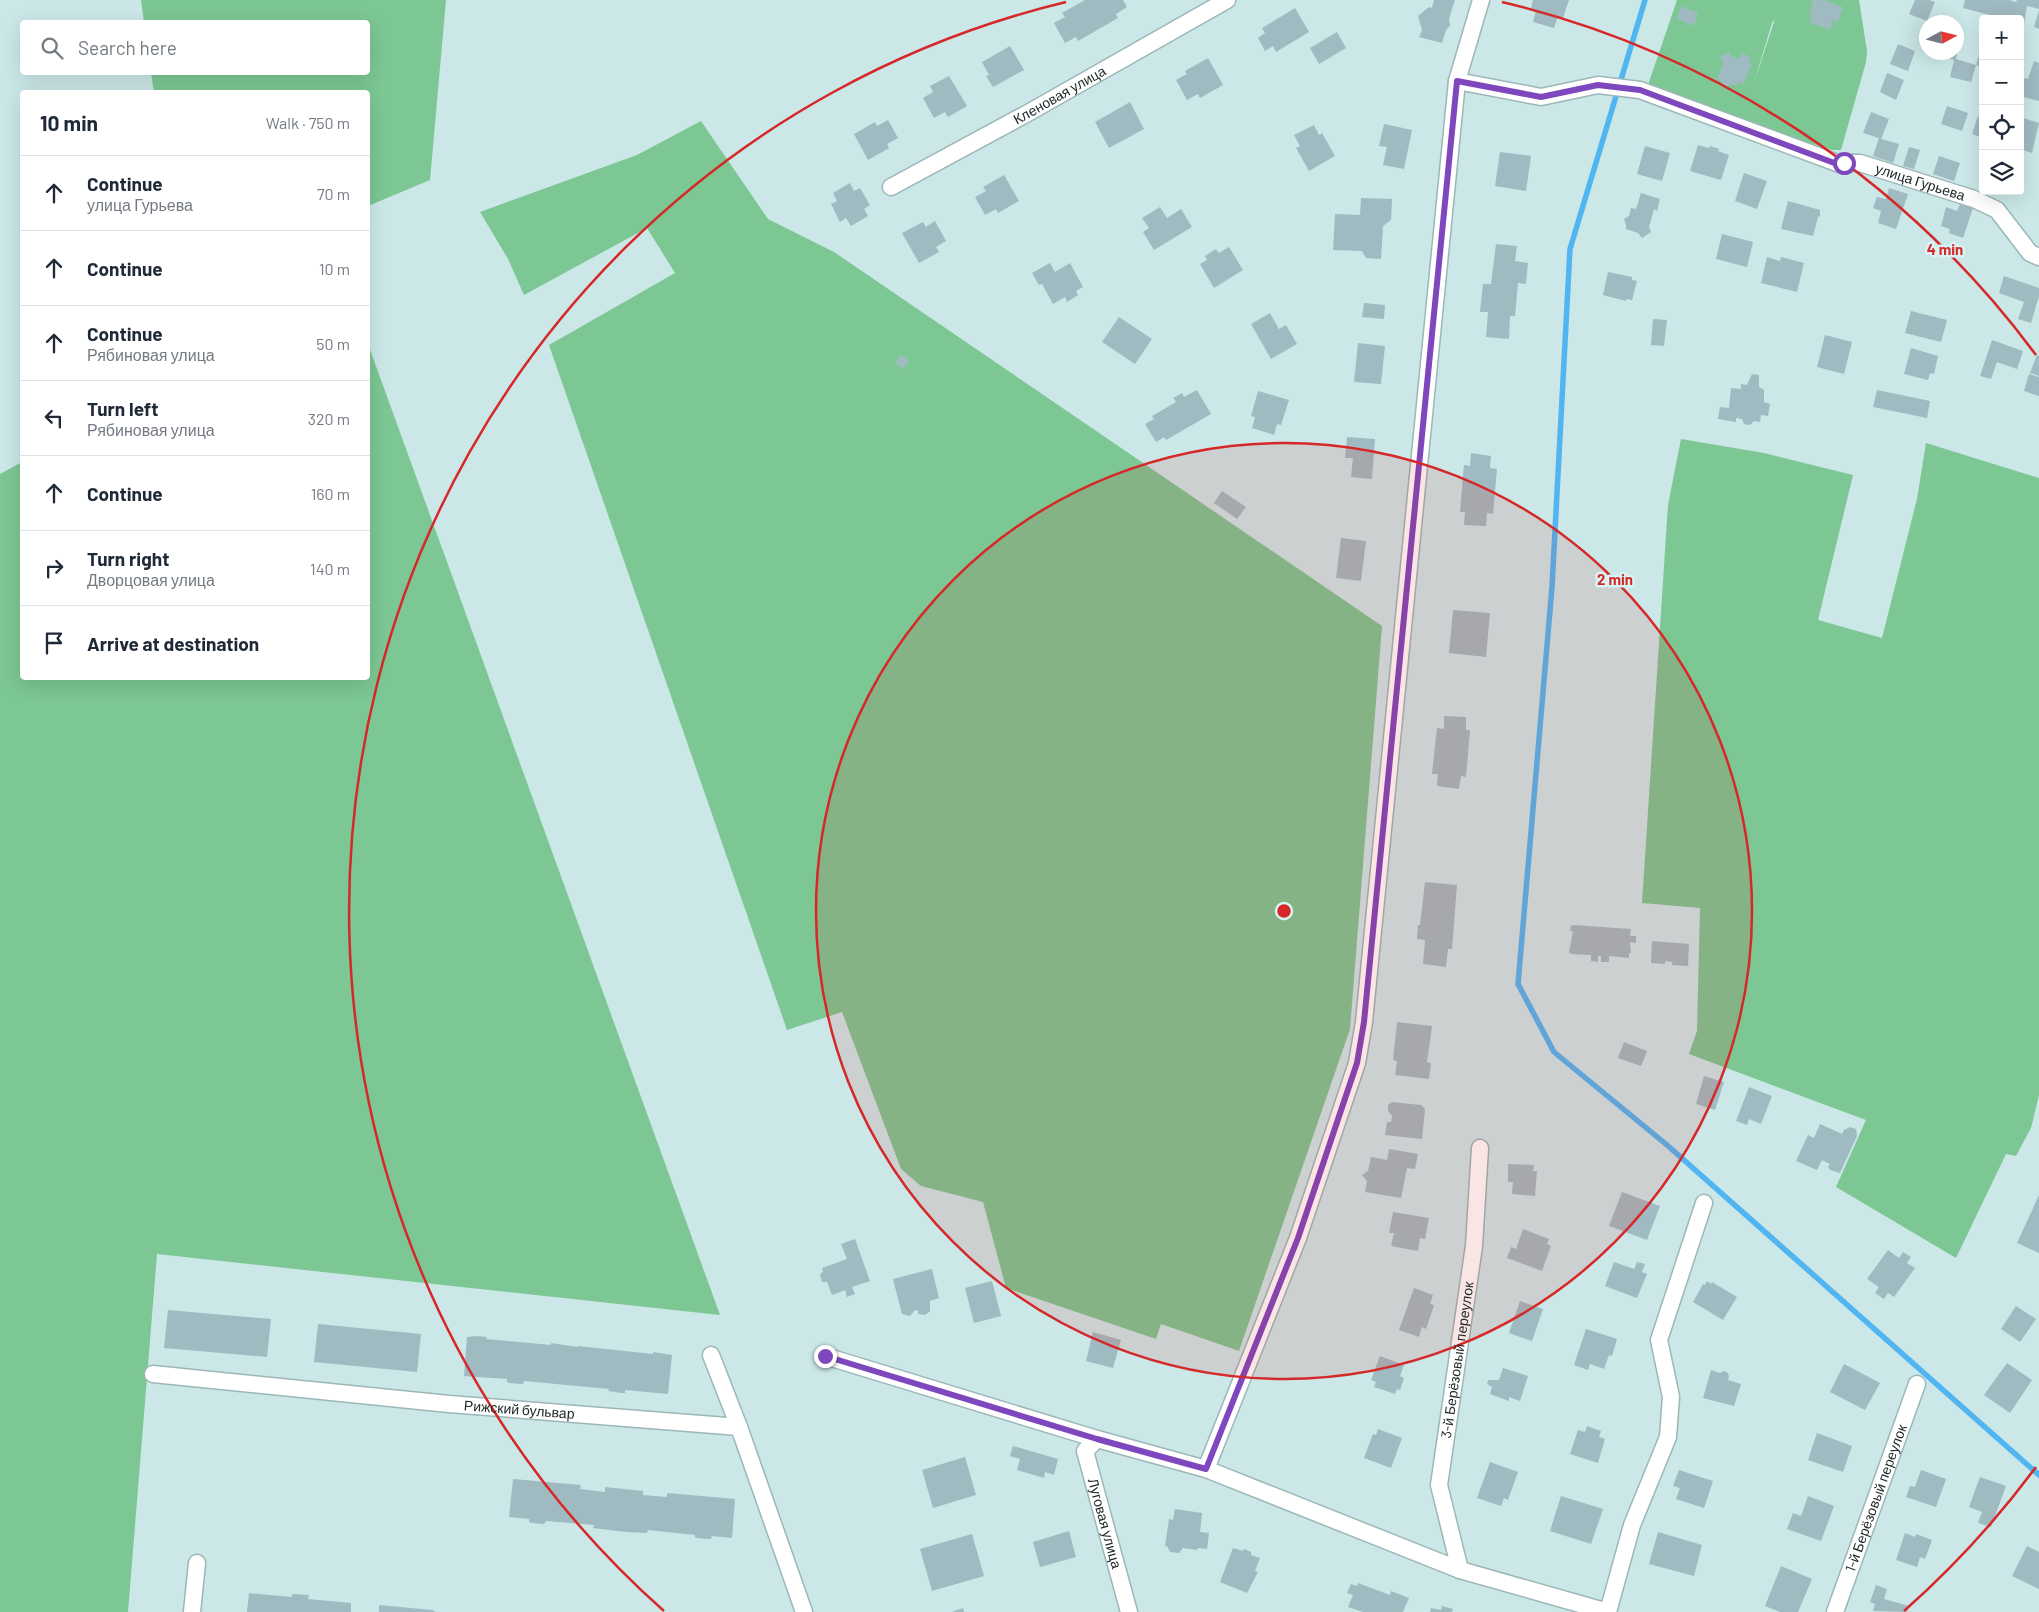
<!DOCTYPE html>
<html lang="en">
<head>
<meta charset="utf-8">
<style>
  body { margin:0; font-family:Barlow,sans-serif; background:#f6f6f7; color:#1f2937 }
  .controls { position:absolute; right:15px; top:15px; display:grid; overflow:hidden; border-radius:5px; box-shadow:0 5px 20px #0002 }
  .controls button { width:45px; height:45px; display:grid; place-items:center; padding:0; border:0; border-bottom:1px solid #e0e1e3; background:#fff; color:#1f2937; font:25px sans-serif }
  .compass { position:absolute; left:1919px; top:15px; width:45px; height:45px; border-radius:50%; background:#fff; box-shadow:0 5px 20px #0002; rotate:83deg }
  .stop { position:absolute; width:15px; height:15px; margin:-11px; border:4px solid #7e47be; border-radius:50%; background:#fff }
  .stop.end { background:#7e47be; border-color:#fff; box-shadow:0 1px 5px #0008 }
  .list { margin:0; padding:0; list-style:none }
  h2 { display:flex; justify-content:space-between; align-items:center; height:65px; margin:0; padding:0 20px; font-size:21px }
  h2 small { font-size:16px; font-weight:400; color:#747a83 }
  .list li { display:grid; grid-template-columns:32px 1fr auto; gap:15px; align-items:center; box-sizing:border-box; height:75px; padding:0 20px; border-top:1px solid #e0e1e3 }
  .list b { display:block; font-size:19px; white-space:nowrap }
  .list p { margin:0; font-size:16px; white-space:nowrap; color:#747a83 }
  .list em { font-size:16px; font-style:normal; color:#747a83 }
  .icon { flex:none; width:28px; height:28px; fill:none; stroke:currentColor; stroke-width:2; stroke-linecap:round; stroke-linejoin:round }
  .map { position:relative; flex:none; width:2039px; height:1612px; overflow:hidden }
  .search { position:absolute; background:#fff; box-shadow:0 5px 20px #0002; left:20px; top:20px; width:350px; height:55px; display:flex; align-items:center; gap:12px; box-sizing:border-box; padding:0 18px; border-radius:5px; color:#747a83; font-size:19px }
  .panel { position:absolute; background:#fff; box-shadow:0 5px 20px #0002; left:20px; top:90px; width:350px; height:590px; border-radius:5px }
  .map>svg:first-child { display:block }
</style>
</head>
<body>
<div class="map">
<svg width="2039" height="1612" viewBox="0 0 2039 1612">
  <rect width="100%" height="100%" fill="#cbe7e7"/>
  <g fill="#7cc793" fill-rule="evenodd">
    <polygon points="141,0 446,0 430,180 368,206 368,92 154,92 151,73 368,72 368,22 144,22"/>
    <path d="M 1677,0 L 1859,0 L 1867,51 L 1866,62 L 1841,150 L 1832,150 L 1762,128 L 1648,85 ZM 1775,19 L 1753,86 L 1772,23 Z"/>
    <polygon points="701,121 768,219 834,252 1382,626 1350,1029 1239,1351 1161,1324 1156,1339 1006,1288 983,1202 921,1186 901,1169 842,1012 787,1030 549,345 675,273 647,228 524,295 508,259 480,212 637,155"/>
    <polygon points="368,344 720,1315 157,1254 128,1612 0,1612 0,474 22,462 22,678 368,678"/>
    <polygon points="1681,439 1764,453 1853,475 1818,620 1882,638 1917,499 1926,443 2039,478 2039,1095 2031,1128 2016,1156 2006,1154 1956,1258 1836,1187 1866,1120 1689,1054 1697,1031 1700,908 1642,903 1668,505"/>
  </g>
  <g fill="none" stroke-linecap="round" stroke-linejoin="round">
    <polyline stroke="#50b5f1" stroke-width="5.5" points="1645,0 1570,249 1552,587 1518,984 1554,1052 1667,1145 2039,1475"/>
  </g>
  <g fill="#a0bac1">
    <polygon points="1085,0 1123,0 1127,7 1116,14 1118,18 1078,41 1076,37 1065,43 1054,23 1065,17 1062,13"/>
    <polygon points="1434,0 1455,0 1449,19 1450,26 1446,30 1442,43 1419,37 1422,30 1418,16 1429,7 1432,8"/>
    <polygon points="1533,0 1569,0 1563,18 1558,16 1554,28 1533,22 1536,10 1531,8"/>
    <polygon points="1813,0 1823,0 1843,7 1838,22 1833,20 1830,30 1809,22 1811,14 1809,13"/>
    <polygon points="1915,0 1929,0 1935,2 1927,21 1909,14"/>
    <polygon points="1965,0 2009,0 2016,2 2017,0 2039,0 2039,9 2027,6 2024,24 2020,23 2020,19 2005,19 1963,8"/>
    <polygon points="1681,6 1698,13 1694,26 1677,19"/>
    <polygon points="1295,8 1309,32 1276,52 1273,46 1265,51 1258,38 1265,33 1262,28"/>
    <polygon points="2039,10 2039,29 2034,27"/>
    <polygon points="1337,32 1346,48 1319,64 1310,48"/>
    <polygon points="1956,41 1960,42 1956,59 1976,65 1981,48 1983,48 1983,67 1976,65 1971,82 1950,77 1954,60 1943,56 1944,52 1956,52"/>
    <polygon points="1898,44 1915,51 1908,71 1890,64"/>
    <polygon points="1010,46 1024,70 993,87 986,76 989,75 982,62"/>
    <polygon points="1729,52 1731,56 1740,59 1742,53 1751,57 1749,63 1752,64 1744,84 1739,82 1737,86 1731,84 1724,88 1720,80 1717,79 1723,63 1720,56"/>
    <polygon points="1208,58 1223,85 1200,98 1198,94 1187,100 1176,80 1187,74 1185,71"/>
    <polygon points="2034,61 2039,63 2039,101 2020,96 2020,77 2028,79"/>
    <polygon points="1887,73 1904,80 1896,100 1880,92"/>
    <polygon points="949,76 967,106 948,117 945,112 934,118 923,98 933,92 930,86"/>
    <polygon points="1130,102 1144,129 1109,148 1095,122"/>
    <polygon points="1947,106 1968,113 1962,131 1941,124"/>
    <polygon points="1871,112 1889,119 1881,139 1899,144 1893,163 1873,156 1879,138 1863,133"/>
    <polygon points="1983,113 1983,138 1972,134 1978,116 1981,117"/>
    <polygon points="2020,117 2039,123 2032,153 2020,149"/>
    <polygon points="888,120 898,138 887,144 889,148 868,160 854,134 875,122 877,126"/>
    <polygon points="1384,124 1412,130 1404,169 1383,165 1387,147 1379,146"/>
    <polygon points="1314,125 1319,135 1322,133 1335,156 1309,171 1296,148 1300,146 1294,135"/>
    <polygon points="1698,145 1709,148 1710,146 1719,149 1718,151 1729,155 1721,180 1690,171"/>
    <polygon points="1645,146 1670,153 1662,181 1637,174"/>
    <polygon points="1909,147 1920,150 1914,169 1903,166"/>
    <polygon points="1500,152 1531,156 1526,191 1495,186"/>
    <polygon points="1939,156 1960,163 1954,181 1933,174"/>
    <polygon points="1744,173 1767,181 1757,209 1735,201"/>
    <polygon points="1004,175 1019,201 998,213 996,209 985,215 975,197 986,191 983,187"/>
    <polygon points="850,183 854,191 860,188 870,205 864,209 868,216 851,226 846,218 840,222 831,204 837,201 833,193"/>
    <polygon points="1889,188 1908,194 1896,229 1878,223 1881,211 1873,208 1877,197 1886,199"/>
    <polygon points="1641,193 1660,199 1657,211 1654,209 1649,227 1651,232 1642,238 1638,233 1626,229 1626,225 1624,219 1629,216 1631,208 1636,209"/>
    <polygon points="1361,198 1392,199 1391,220 1383,226 1381,259 1366,258 1362,251 1333,250 1335,214 1360,215"/>
    <polygon points="1788,201 1820,210 1820,216 1818,217 1813,236 1781,229"/>
    <polygon points="1960,204 1973,208 1963,238 1949,233 1950,229 1941,226 1946,207 1957,211"/>
    <polygon points="1160,207 1167,218 1181,209 1192,227 1154,250 1143,232 1149,228 1142,218"/>
    <polygon points="935,221 946,241 936,247 939,252 919,263 902,233 923,222 926,227"/>
    <polygon points="1722,234 1753,242 1747,267 1716,259"/>
    <polygon points="1496,244 1517,246 1515,261 1528,263 1526,284 1518,283 1515,316 1510,316 1509,339 1486,337 1488,312 1480,312 1483,284 1491,284"/>
    <polygon points="1229,247 1243,270 1214,288 1200,264 1207,260 1205,256 1216,249 1219,253"/>
    <polygon points="1767,257 1780,261 1781,257 1804,263 1797,292 1761,283"/>
    <polygon points="1050,263 1055,272 1070,263 1083,287 1076,291 1078,295 1067,302 1065,297 1053,304 1042,284 1039,285 1032,273"/>
    <polygon points="1608,272 1632,277 1632,280 1637,281 1632,300 1626,299 1626,301 1603,295"/>
    <polygon points="2004,276 2039,288 2039,296 2031,323 2018,319 2024,302 1999,293"/>
    <polygon points="1364,303 1385,305 1384,319 1362,317"/>
    <polygon points="1911,311 1947,320 1941,342 1905,333"/>
    <polygon points="1270,313 1279,329 1286,325 1297,344 1271,359 1251,324"/>
    <polygon points="1119,317 1152,339 1135,364 1102,342"/>
    <polygon points="1653,319 1667,320 1664,346 1651,345"/>
    <polygon points="1825,335 1852,342 1844,374 1817,367"/>
    <polygon points="1992,340 2023,351 2017,369 1997,362 1991,379 1980,376"/>
    <polygon points="1358,343 1385,346 1381,384 1354,382"/>
    <polygon points="1911,348 1938,356 1934,374 1930,373 1928,380 1904,374"/>
    <polygon points="901,355 909,361 903,369 895,363"/>
    <polygon points="2037,355 2039,356 2039,376 2030,373"/>
    <polygon points="1752,374 1759,375 1759,387 1764,390 1764,402 1770,404 1768,416 1761,415 1760,422 1754,421 1750,425 1744,424 1742,419 1736,418 1736,422 1718,419 1720,407 1729,408 1731,388 1741,389 1741,384 1747,385"/>
    <polygon points="2029,374 2039,377 2039,396 2024,391"/>
    <polygon points="1197,390 1211,414 1166,440 1164,437 1156,442 1145,424 1154,419 1152,416 1176,402 1173,398 1182,393 1184,397"/>
    <polygon points="1877,390 1930,401 1927,418 1873,407"/>
    <polygon points="1258,391 1289,400 1281,425 1277,424 1274,435 1252,428 1255,417 1251,416"/>
    <polygon points="1347,437 1375,439 1372,479 1351,477 1353,458 1345,458"/>
    <polygon points="1471,453 1491,456 1490,468 1497,469 1493,514 1487,513 1486,526 1464,525 1465,512 1460,512 1464,465 1470,466"/>
    <polygon points="1222,491 1246,507 1237,519 1214,503"/>
    <polygon points="1341,538 1366,541 1361,581 1336,578"/>
    <polygon points="1453,610 1490,613 1486,657 1449,653"/>
    <polygon points="1444,716 1466,717 1466,730 1470,730 1466,777 1461,776 1459,789 1437,786 1438,774 1432,774 1437,728 1444,729"/>
    <polygon points="1425,882 1457,885 1452,949 1448,949 1446,967 1423,964 1425,940 1417,939 1418,925 1420,925"/>
    <polygon points="1573,925 1631,929 1630,936 1636,936 1636,943 1630,942 1631,953 1629,953 1629,958 1609,956 1609,962 1601,962 1601,956 1598,956 1598,962 1591,961 1591,955 1571,954 1569,952 1573,931 1570,931 1571,926"/>
    <polygon points="1652,941 1689,944 1688,966 1672,965 1672,962 1665,961 1665,964 1651,963"/>
    <polygon points="1397,1022 1432,1026 1427,1062 1431,1063 1429,1079 1395,1075 1397,1061 1393,1060"/>
    <polygon points="1624,1042 1647,1051 1641,1066 1618,1058"/>
    <polygon points="1704,1076 1724,1082 1715,1110 1696,1104"/>
    <polygon points="1749,1087 1772,1096 1761,1124 1749,1119 1747,1125 1736,1121"/>
    <polygon points="1392,1102 1421,1105 1425,1109 1422,1139 1385,1135 1387,1122 1391,1122 1392,1116 1388,1111 1388,1105"/>
    <polygon points="1820,1124 1842,1134 1844,1130 1850,1127 1856,1129 1857,1136 1840,1173 1830,1170 1828,1167 1830,1164 1822,1160 1817,1170 1796,1161 1808,1135 1814,1138"/>
    <polygon points="1389,1149 1418,1154 1415,1169 1407,1168 1401,1198 1365,1192 1367,1181 1362,1175 1368,1171 1371,1157 1387,1160"/>
    <polygon points="1508,1164 1534,1165 1533,1171 1537,1171 1535,1196 1512,1194 1513,1182 1508,1182"/>
    <polygon points="1622,1192 1660,1206 1647,1240 1609,1226"/>
    <polygon points="2039,1195 2039,1253 2017,1243"/>
    <polygon points="1393,1212 1429,1218 1425,1239 1420,1238 1418,1251 1391,1246 1394,1233 1389,1233"/>
    <polygon points="1523,1229 1549,1239 1547,1244 1551,1246 1542,1271 1507,1258 1511,1247 1516,1249"/>
    <polygon points="855,1239 870,1281 852,1287 855,1294 847,1297 845,1290 832,1295 827,1282 822,1282 820,1275 823,1271 822,1268 847,1259 841,1244"/>
    <polygon points="1888,1250 1899,1258 1903,1252 1911,1257 1907,1263 1915,1268 1894,1297 1888,1293 1884,1299 1875,1293 1879,1287 1867,1279"/>
    <polygon points="1614,1262 1634,1269 1637,1262 1645,1264 1642,1272 1647,1274 1637,1298 1605,1286"/>
    <polygon points="932,1269 939,1298 930,1301 930,1311 925,1315 918,1314 918,1310 914,1311 910,1316 902,1314 893,1279"/>
    <polygon points="992,1281 1001,1316 974,1323 965,1288"/>
    <polygon points="1707,1281 1711,1284 1712,1282 1737,1297 1723,1320 1693,1302 1703,1284 1705,1285"/>
    <polygon points="1414,1288 1433,1295 1430,1304 1434,1305 1426,1329 1422,1327 1419,1337 1399,1330"/>
    <polygon points="1520,1301 1543,1309 1532,1341 1509,1333"/>
    <polygon points="2016,1306 2036,1319 2020,1342 2001,1329"/>
    <polygon points="168,1310 271,1319 267,1357 164,1348"/>
    <polygon points="318,1324 421,1334 417,1372 314,1362"/>
    <polygon points="1586,1329 1617,1339 1612,1356 1609,1355 1604,1369 1590,1364 1588,1370 1574,1365"/>
    <polygon points="1093,1332 1121,1340 1113,1368 1086,1361"/>
    <polygon points="477,1336 487,1337 486,1339 551,1345 551,1343 578,1347 578,1346 653,1354 653,1352 672,1355 668,1394 625,1390 625,1393 622,1393 608,1391 609,1389 524,1381 523,1384 521,1384 509,1383 507,1382 507,1379 464,1376 467,1337"/>
    <polygon points="1380,1356 1404,1365 1400,1376 1404,1378 1400,1390 1397,1389 1395,1394 1374,1387 1376,1382 1371,1380"/>
    <polygon points="2007,1363 2032,1380 2010,1413 1984,1395"/>
    <polygon points="1844,1364 1880,1383 1865,1410 1830,1392"/>
    <polygon points="1503,1368 1528,1376 1520,1401 1509,1397 1509,1401 1490,1394 1492,1387 1487,1384 1488,1380 1499,1380"/>
    <polygon points="1711,1370 1720,1373 1724,1371 1727,1372 1729,1376 1728,1380 1741,1384 1734,1406 1703,1398"/>
    <polygon points="1587,1426 1601,1431 1599,1437 1605,1439 1598,1463 1570,1454 1578,1430 1585,1432"/>
    <polygon points="1378,1429 1402,1438 1391,1468 1364,1458 1373,1434 1376,1435"/>
    <polygon points="1817,1433 1852,1446 1843,1472 1808,1460"/>
    <polygon points="1013,1446 1058,1459 1054,1475 1045,1472 1044,1478 1017,1470 1020,1459 1010,1456"/>
    <polygon points="965,1457 976,1495 933,1508 922,1470"/>
    <polygon points="1490,1462 1518,1472 1508,1500 1504,1498 1501,1506 1477,1498"/>
    <polygon points="1679,1470 1713,1481 1704,1508 1676,1499 1680,1488 1673,1486"/>
    <polygon points="1921,1470 1946,1479 1936,1507 1906,1497 1910,1486 1915,1487"/>
    <polygon points="1980,1477 2006,1486 1991,1527 1978,1523 1982,1512 1969,1507"/>
    <polygon points="513,1479 581,1485 580,1489 605,1492 605,1487 643,1491 643,1495 667,1497 667,1493 735,1499 732,1538 712,1536 711,1539 709,1539 697,1538 695,1537 695,1535 648,1530 647,1533 626,1532 593,1528 594,1525 546,1521 545,1523 543,1524 532,1523 529,1522 529,1519 509,1517"/>
    <polygon points="1561,1496 1603,1509 1591,1544 1550,1531"/>
    <polygon points="1808,1496 1834,1506 1821,1541 1787,1529 1793,1513 1801,1516"/>
    <polygon points="1175,1509 1202,1513 1200,1532 1209,1533 1207,1549 1197,1548 1197,1550 1183,1548 1179,1553 1170,1552 1167,1546 1165,1546 1169,1519 1173,1520"/>
    <polygon points="1069,1531 1076,1557 1040,1567 1033,1542"/>
    <polygon points="1658,1532 1702,1545 1694,1576 1649,1564"/>
    <polygon points="1905,1533 1915,1537 1916,1534 1932,1540 1925,1559 1920,1557 1917,1567 1896,1560"/>
    <polygon points="972,1534 984,1576 932,1591 920,1549"/>
    <polygon points="2027,1546 2039,1552 2039,1589 2012,1576"/>
    <polygon points="1233,1548 1243,1551 1244,1549 1251,1552 1251,1555 1260,1558 1255,1571 1258,1572 1247,1593 1220,1582"/>
    <polygon points="1781,1566 1812,1579 1798,1612 1780,1612 1765,1606"/>
    <polygon points="1358,1583 1390,1595 1391,1591 1409,1598 1403,1612 1363,1612 1348,1607 1353,1595 1347,1593 1351,1584 1357,1586"/>
    <polygon points="1876,1585 1887,1589 1884,1599 1909,1606 1907,1612 1873,1611 1875,1604 1870,1602"/>
    <polygon points="249,1593 292,1597 292,1594 309,1595 308,1599 351,1603 351,1612 247,1612"/>
    <polygon points="379,1605 432,1610 436,1612 379,1612"/>
    <polygon points="1442,1606 1453,1609 1452,1612 1430,1612 1431,1608 1441,1610"/>
    <polygon points="963,1608 964,1612 952,1612"/>
  </g>
  <g fill="none" stroke-linecap="round" stroke-linejoin="round">
    <g stroke="#9cb7b7" stroke-width="19">
      <g id="minor">
        <polyline points="1457,81 1481,0"/>
        <path id="s1" d="M 891,187 L 1028,113 L 1227,0"/>
        <path id="s2" d="M 1704,1203 L 1659,1340 L 1671,1397 L 1668,1437 L 1632,1525 L 1608,1612 L 1460,1570 L 1206,1469 L 1298,1238 L 1357,1063 L 1364,1022 L 1457,81 L 1541,97 L 1598,85 L 1640,90 L 1837,163 L 1860,163 L 1974,199 L 1997,210 L 2030,253 L 2039,257"/>
        <polyline points="711,1355 739,1427"/>
        <polyline points="825,1356 1097,1439 1206,1469"/>
        <path id="s3" d="M 153,1374 L 449,1404 L 739,1427 L 804,1612"/>
        <path id="s4" d="M 1097,1439 L 1085,1451 L 1129,1612"/>
        <path id="s5" d="M 1460,1570 L 1439,1485 L 1474,1246 L 1480,1148"/>
        <polyline points="192,1612 197,1563"/>
        <path id="s6" d="M 1835,1612 L 1917,1384"/>
      </g>
    </g>
    <use href="#minor" stroke="#fff" stroke-width="16"/>
  </g>
  <g fill="none" stroke-linecap="round" stroke-linejoin="round">
    <polyline stroke="#7e47be" stroke-width="6" points="825,1356 1097,1439 1206,1469 1298,1238 1357,1063 1364,1022 1457,81 1541,97 1598,85 1640,90 1837,164 1844,163"/>
  </g>
  <circle cx="1284" cy="911" r="468" fill="#d62828" fill-opacity=".12"/>
  <g fill="none" stroke="#d62828" stroke-width="2.5">
    <circle cx="1284" cy="911" r="468"/>
    <path d="M2036 1467A935 935 0 0 1 1904 1611M664 1611A935 935 0 0 1 1066 2M1502 2A935 935 0 0 1 2036 355"/>
  </g>
  <g text-anchor="middle" stroke-width="5" stroke-linejoin="round" paint-order="stroke">
    <g font-size="14" fill="#202a2a" stroke="#d8f4f4">
      <text dy="5" stroke="none"><textPath href="#s1" startOffset="192">Кленовая улица</textPath></text>
      <text dy="5" stroke="none"><textPath href="#s2" startOffset="2758">улица Гурьева</textPath></text>
      <text dy="5" stroke="none"><textPath href="#s5" startOffset="214">3-й Берёзовый переулок</textPath></text>
      <text dy="5" stroke="none"><textPath href="#s3" startOffset="368">Рижский бульвар</textPath></text>
      <text dy="5" stroke="none"><textPath href="#s6" startOffset="121">1-й Берёзовый переулок</textPath></text>
      <text dy="5" stroke="none"><textPath href="#s4" startOffset="92">Луговая улица</textPath></text>
    </g>
  </g>
  <circle cx="1284" cy="911" r="8" fill="#d62828" stroke="#d8f4f4" stroke-width="2.5"/>
  <g font-size="15" text-anchor="middle" font-weight="bold" fill="#d62828" stroke="#d8f4f4" stroke-width="5" stroke-linejoin="round" paint-order="stroke">
    <text x="1945" y="255">4 min</text>
    <text x="1615" y="585">2 min</text>
  </g>
</svg>
<div class="controls">
<button>+</button>
<button>−</button>
<button><svg class="icon" aria-label="locate" viewBox="0 0 24 24"><circle cx="12" cy="12" r="6"/><path d="M12 2v4M12 18v4M2 12h4M18 12h4"/></svg></button>
<button><svg class="icon" aria-label="layers" viewBox="0 0 24 24"><path d="M12 4l9 5-9 5-9-5zM3 14l9 5 9-5"/></svg></button>
</div>
<svg class="compass" viewBox="-18 -18 36 36"><path d="M0-13l5 13h-10z" fill="#e53935"/><path d="M0 13l5-13h-10z" fill="#747a83"/></svg>
<div class="stop" style="left:1844px;top:163px"></div>
<div class="stop end" style="left:825px;top:1356px"></div>
<div class="search"><svg class="icon" aria-label="search" viewBox="0 0 24 24"><circle cx="10" cy="10" r="6"/><path d="M15 15l6 6"/></svg>Search here</div>
<section class="panel">
<h2>10 min<small>Walk · 750 m</small></h2>
<ul class="list">
<li><svg class="icon" aria-label="ahead" viewBox="0 0 24 24"><path d="M12 20V5M6 11l6-6 6 6"/></svg><div><b>Continue</b><p>улица Гурьева</p></div><em>70 m</em></li>
<li><svg class="icon" aria-label="ahead" viewBox="0 0 24 24"><path d="M12 20V5M6 11l6-6 6 6"/></svg><div><b>Continue</b></div><em>10 m</em></li>
<li><svg class="icon" aria-label="ahead" viewBox="0 0 24 24"><path d="M12 20V5M6 11l6-6 6 6"/></svg><div><b>Continue</b><p>Рябиновая улица</p></div><em>50 m</em></li>
<li><svg class="icon" aria-label="left" viewBox="0 0 24 24"><path d="M17 20v-9H6M10 6l-5 5 5 5"/></svg><div><b>Turn left</b><p>Рябиновая улица</p></div><em>320 m</em></li>
<li><svg class="icon" aria-label="ahead" viewBox="0 0 24 24"><path d="M12 20V5M6 11l6-6 6 6"/></svg><div><b>Continue</b></div><em>160 m</em></li>
<li><svg class="icon" aria-label="right" viewBox="0 0 24 24"><path d="M7 20v-9h11M14 6l5 5-5 5"/></svg><div><b>Turn right</b><p>Дворцовая улица</p></div><em>140 m</em></li>
<li><svg class="icon" aria-label="arrive" viewBox="0 0 24 24"><path d="M6 21V4h12l-3 4 3 4H6"/></svg><div><b>Arrive at destination</b></div></li>
</ul>
</section>
</div>
</body>
</html>
